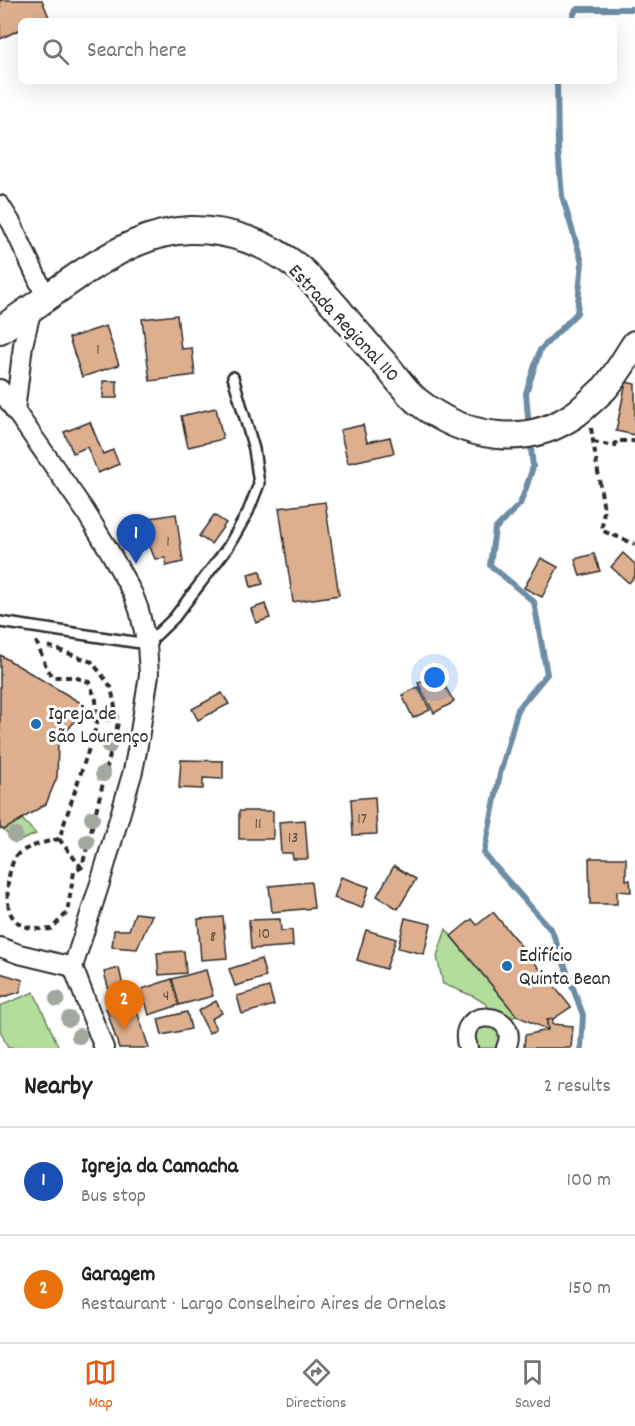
<!DOCTYPE html>
<html lang="en">
<head>
<meta charset="utf-8">
<style>
  body { margin:0; font-family:Dekko,sans-serif; background:#f6f6f6; color:#222 }
  .you { position:absolute; left:435px; top:678px; width:21px; height:21px; margin:-15px; border:4px solid #fff; border-radius:50%; background:#1a73e8; box-shadow:0 0 0 9px #1a73e833 }
  .badge { display:grid; place-items:center; width:39px; height:39px; border-radius:50%; background:#ea580c; color:#fff; font-size:20px; font-weight:700 }
  .pin { position:absolute; translate:-50% -50px; filter:drop-shadow(0 2px 3px #0008) }
  .pin::after { content:''; position:absolute; top:32px; width:21px; height:18px; background:inherit; clip-path:polygon(0 0,100% 0,50% 100%) }
  .list { margin:0; padding:0; list-style:none }
  h2 { display:flex; justify-content:space-between; align-items:center; height:78px; margin:0; padding:0 24px; font-size:26px }
  h2 small { font-size:20px; font-weight:400; color:#767676 }
  .list li { display:grid; grid-template-columns:39px 1fr auto; gap:18px; align-items:center; box-sizing:border-box; height:108px; padding:0 24px; border-top:2px solid #e0e0e0 }
  .list b { display:block; font-size:22px; white-space:nowrap }
  .list p { margin:0; font-size:20px; white-space:nowrap; color:#767676 }
  .list em { font-size:20px; font-style:normal; color:#767676 }
  .icon { flex:none; width:33px; height:33px; fill:none; stroke:currentColor; stroke-width:2; stroke-linecap:round; stroke-linejoin:round }
  .map { position:relative; flex:none; width:635px; height:1048px; overflow:hidden }
  .search { position:absolute; background:#fff; box-shadow:0 6px 24px #0002; left:18px; right:18px; top:18px; height:66px; display:flex; align-items:center; gap:15px; box-sizing:border-box; padding:0 21px; border-radius:9px; color:#767676; font-size:22px }
  .sheet { height:294px; background:#fff }
  nav { display:flex; justify-content:space-around; align-items:center; box-sizing:border-box; height:84px; border-top:2px solid #e0e0e0; background:#fff; font-size:16px; color:#767676 }
  nav a { display:grid; justify-items:center; gap:3px }
  nav .on { color:#ea580c }
  .map>svg:first-child { display:block }
</style>
</head>
<body>
<div class="map">
<svg width="635" height="1048" viewBox="0 0 635 1048">
  <rect width="100%" height="100%" fill="#fff"/>
  <filter id="ink" filterUnits="userSpaceOnUse"><feTurbulence type="fractalNoise" baseFrequency=".0167" numOctaves="2"/><feDisplacementMap in="SourceGraphic" scale="12" xChannelSelector="R" yChannelSelector="G"/><feConvolveMatrix kernelMatrix="1 2 1 2 8 2 1 2 1" color-interpolation-filters="sRGB"/></filter>
  <g filter="url(#ink)">
    <g fill="#b2dd9a" stroke="#6e8462" stroke-width="1.5">
      <polygon points="22,819 36,834 15,843 4,830"/>
      <polygon points="446,929 451,936 517,1016 501,1020 486,1004 473,996 443,984 437,956"/>
      <polygon points="34,992 59,1048 8,1048 0,1030 0,1006"/>
      <polygon points="494,1026 500,1034 499,1043 496,1048 476,1048 474,1030 477,1027"/>
    </g>
    <g fill="none" stroke-linecap="round" stroke-linejoin="round">
      <g stroke="#6d8da5" stroke-width="6">
        <polyline points="571,21 576,9 635,9"/>
        <polyline points="529,429 526,393 540,350 577,313 582,262 562,196 558,148 557,81"/>
        <polyline points="530,439 533,467 526,488 520,504 495,529 490,565 534,602 547,674 518,709 500,774 484,854 552,931 583,1015 581,1048"/>
      </g>
    </g>
    <g fill="#deaf8f" stroke="#2b2b2b" stroke-width="1.5">
      <polygon points="0,0 42,0 49,17 40,21 21,21 21,29 0,39"/>
      <polygon points="177,315 181,349 192,348 195,375 150,381 142,319"/>
      <polygon points="106,326 119,365 82,377 69,338"/>
      <rect x="103" y="381" width="14" height="17"/>
      <polygon points="626,382 635,384 635,435 616,431"/>
      <polygon points="216,408 223,439 188,447 181,416"/>
      <polygon points="90,422 103,454 113,450 119,464 98,473 87,447 73,453 64,432"/>
      <polygon points="363,425 367,442 390,437 394,453 348,463 340,430"/>
      <polygon points="325,502 339,595 293,602 279,508"/>
      <polygon points="176,514 183,562 166,566 166,558 155,559 145,535 153,534 151,518"/>
      <polygon points="214,515 226,523 211,544 199,536"/>
      <polygon points="623,553 635,564 635,576 629,583 611,567"/>
      <polygon points="594,554 600,571 580,576 575,559"/>
      <polygon points="541,558 558,567 542,597 524,588"/>
      <polygon points="260,571 263,584 251,587 248,574"/>
      <polygon points="265,604 270,618 256,623 251,609"/>
      <polygon points="0,655 86,706 58,743 57,777 46,804 4,830 0,828"/>
      <polygon points="430,676 435,685 442,681 454,702 434,713 418,683"/>
      <polygon points="418,687 430,710 413,718 402,695"/>
      <polygon points="222,693 229,704 198,720 192,709"/>
      <polygon points="181,760 223,761 223,779 203,778 203,789 179,788"/>
      <polygon points="375,797 377,834 353,835 351,799"/>
      <rect x="239" y="811" width="34" height="28"/>
      <polygon points="305,820 308,859 293,859 292,853 281,853 279,822"/>
      <polygon points="589,858 626,858 626,880 630,880 631,892 617,891 617,904 590,904"/>
      <polygon points="394,866 416,879 398,909 377,896"/>
      <polygon points="341,877 369,887 362,908 334,898"/>
      <polygon points="311,882 314,908 272,912 269,886"/>
      <polygon points="493,912 571,1007 553,1019 547,1020 548,1030 517,1016 451,936 472,919 477,925"/>
      <polygon points="135,913 152,915 137,949 112,947 114,930 129,930"/>
      <polygon points="223,917 227,958 201,960 198,919"/>
      <polygon points="405,918 431,924 424,954 398,948"/>
      <polygon points="280,919 281,931 292,930 293,946 251,949 249,920"/>
      <polygon points="366,930 396,939 386,969 357,960"/>
      <polygon points="184,951 186,973 159,975 157,953"/>
      <polygon points="261,959 266,977 235,986 229,969"/>
      <polygon points="119,968 124,991 110,994 104,972"/>
      <polygon points="206,970 213,996 179,1005 172,979"/>
      <polygon points="0,973 23,980 20,992 0,998"/>
      <polygon points="172,979 179,1005 149,1015 142,989"/>
      <polygon points="269,987 274,1005 242,1014 237,996"/>
      <polygon points="133,999 149,1048 119,1048 106,1008"/>
      <polygon points="216,1001 222,1013 211,1019 216,1029 209,1033 198,1011"/>
      <polygon points="187,1012 191,1029 162,1035 158,1019"/>
      <polygon points="553,1019 552,1024 573,1026 571,1048 524,1048 525,1035 548,1030 547,1020"/>
    </g>
    <g fill="none" stroke-linecap="round" stroke-linejoin="round">
      <g stroke="#2b2b2b" stroke-width="14">
        <polyline id="lane" points="0,622 147,644 174,618 228,547 248,512 259,484 254,449 233,377"/>
      </g>
      <g stroke="#2b2b2b" stroke-width="22">
        <g id="street">
          <polyline points="0,205 12,224 46,297"/>
          <polyline points="0,389 85,511 110,552 133,594 139,610 147,644 149,675 137,751 133,771 100,883 73,967"/>
          <polyline points="15,411 23,345 32,308"/>
          <polyline points="0,947 19,954 73,967"/>
          <polyline points="73,967 104,1048"/>
          <path d="M 468,1048 C 453,1005 523,1010 506,1048"/>
        </g>
      </g>
      <g stroke="#2b2b2b" stroke-width="30">
        <path id="secondary" d="M 0,330 C 28,311 54,292 82,273 C 115,252 150,231 190,230 C 229,229 269,244 299,268 C 313,280 325,295 337,308 C 352,327 368,345 384,363 C 395,375 405,391 417,401 C 464,438 526,450 577,413 C 586,406 595,397 604,389 C 616,376 625,359 635,344"/>
      </g>
      <g stroke="#2b2b2b" stroke-width="4" stroke-dasharray="6 4.5" stroke-linecap="butt">
        <polyline points="591,428 604,510 602,528 603,531 635,544"/>
        <polyline points="593,442 615,446 616,441 633,441 635,442"/>
        <polyline points="36,641 45,664 52,677 74,677 89,682 96,700 97,724 59,839 81,867"/>
        <path d="M 48,646 L 92,662 L 111,687 L 118,723 L 82,867 L 74,872 L 67,913 L 51,929 C 38,930 20,929 12,916 C 4,904 7,863 19,853 C 31,845 46,842 59,839"/>
      </g>
      <use href="#lane" stroke="#fff" stroke-width="9"/>
      <use href="#street" stroke="#fff" stroke-width="18"/>
      <use href="#secondary" stroke="#fff" stroke-width="26"/>
    </g>
    <g fill="#a1a89d">
      <circle cx="108" cy="714" r="8"/>
      <circle cx="109" cy="746" r="8"/>
      <circle cx="103" cy="774" r="8"/>
      <circle cx="92" cy="818" r="8"/>
      <circle cx="15" cy="835" r="8"/>
      <circle cx="87" cy="842" r="8"/>
      <circle cx="57" cy="999" r="8"/>
      <circle cx="69" cy="1019" r="8"/>
      <circle cx="79" cy="1036" r="8"/>
    </g>
  </g>
  <g fill="#1f6fb2" stroke="#fff" stroke-width="2">
    <circle cx="36" cy="724" r="6"/>
    <circle cx="507" cy="966" r="6"/>
  </g>
  <g text-anchor="middle" stroke-width="6" stroke-linejoin="round" paint-order="stroke">
    <g font-size="16" fill="#584c44">
      <text x="98" y="354">1</text>
      <text x="168" y="546">1</text>
      <text x="362" y="823">17</text>
      <text x="258" y="828">11</text>
      <text x="293" y="842">13</text>
      <text x="264" y="938">10</text>
      <text x="213" y="941">8</text>
      <text x="166" y="1000">4</text>
    </g>
    <g font-size="20" fill="#2b2b2b" stroke="#fff">
      <text transform="translate(345 322) rotate(47)" y="7">Estrada Regional 110</text>
    </g>
    <g font-size="20" fill="#2b2b2b" stroke="#fff" text-anchor="start">
      <text x="48" y="719">Igreja de<tspan x="48" dy="23">São Lourenço</tspan></text>
      <text x="519" y="961">Edifício<tspan x="519" dy="23">Quinta Bean</tspan></text>
    </g>
  </g>
</svg>
<div class="you"></div>
<div class="pin badge" style="left:136px;top:564px;background:#1a4fb4">1</div>
<div class="pin badge" style="left:124px;top:1030px;background:#e8710a">2</div>
<div class="search"><svg class="icon" aria-label="search" viewBox="0 0 24 24"><circle cx="10" cy="10" r="6"/><path d="M15 15l6 6"/></svg>Search here</div>
</div>
<section class="sheet">
<h2>Nearby<small>2 results</small></h2>
<ul class="list">
<li><span class="badge" style="background:#1a4fb4">1</span><div><b>Igreja da Camacha</b><p>Bus stop</p></div><em>100 m</em></li>
<li><span class="badge" style="background:#e8710a">2</span><div><b>Garagem</b><p>Restaurant · Largo Conselheiro Aires de Ornelas</p></div><em>150 m</em></li>
</ul>
</section>
<nav>
<a class="on"><svg class="icon" aria-label="map" viewBox="0 0 24 24"><path d="M3 6l6-2 6 2 6-2v14l-6 2-6-2-6 2zM9 4v14M15 6v14"/></svg>Map</a>
<a><svg class="icon" aria-label="directions" viewBox="0 0 24 24"><path d="M12 3l9 9-9 9-9-9zM9 14v-3h6M13 9l2 2-2 2"/></svg>Directions</a>
<a><svg class="icon" aria-label="saved" viewBox="0 0 24 24"><path d="M7 4h10v16l-5-4-5 4z"/></svg>Saved</a>
</nav>
</body>
</html>
